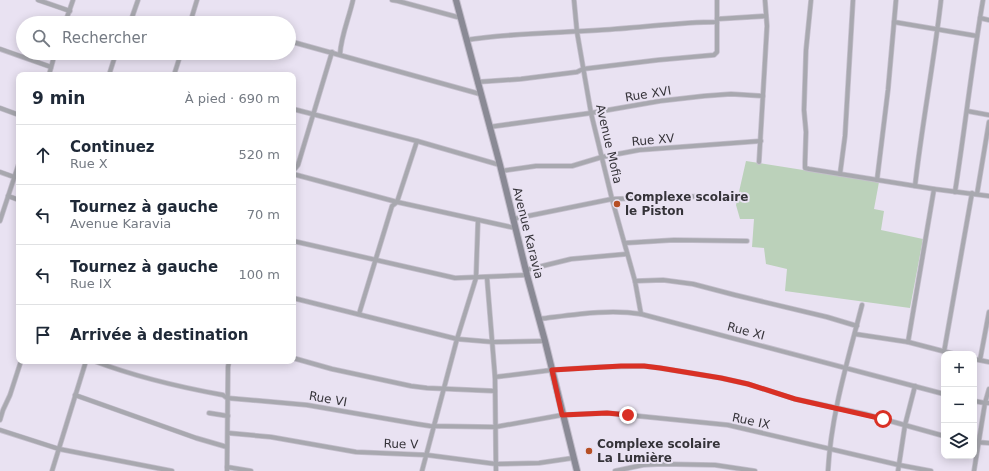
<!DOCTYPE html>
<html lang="fr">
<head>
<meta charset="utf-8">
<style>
  body { margin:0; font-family:"DejaVu Sans",sans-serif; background:#f2f2f3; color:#1f2937 }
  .controls { position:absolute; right:12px; bottom:12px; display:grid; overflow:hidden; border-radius:8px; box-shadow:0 2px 10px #0003 }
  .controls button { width:36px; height:36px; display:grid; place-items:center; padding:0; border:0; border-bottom:1px solid #e0e1e3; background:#fff; color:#1f2937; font:20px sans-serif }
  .stop { position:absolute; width:12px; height:12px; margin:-9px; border:3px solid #d93025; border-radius:50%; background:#fff }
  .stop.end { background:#d93025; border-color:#fff; box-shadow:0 1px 4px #0008 }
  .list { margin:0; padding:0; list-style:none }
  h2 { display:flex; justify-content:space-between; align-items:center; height:52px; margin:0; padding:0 16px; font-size:17px }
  h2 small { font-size:13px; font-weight:400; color:#747a83 }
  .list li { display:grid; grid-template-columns:26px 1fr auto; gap:12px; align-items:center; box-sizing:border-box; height:60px; padding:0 16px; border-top:1px solid #e0e1e3 }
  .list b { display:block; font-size:15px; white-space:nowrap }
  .list p { margin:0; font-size:13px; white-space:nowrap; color:#747a83 }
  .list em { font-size:13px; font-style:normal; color:#747a83 }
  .icon { flex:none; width:22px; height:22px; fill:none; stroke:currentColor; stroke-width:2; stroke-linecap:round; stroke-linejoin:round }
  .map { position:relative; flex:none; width:989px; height:471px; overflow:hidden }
  .search { position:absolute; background:#fff; box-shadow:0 2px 10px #0003; left:16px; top:16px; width:280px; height:44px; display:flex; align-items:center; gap:10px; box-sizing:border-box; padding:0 14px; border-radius:22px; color:#747a83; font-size:15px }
  .panel { position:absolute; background:#fff; box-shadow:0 2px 10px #0003; left:16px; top:72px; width:280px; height:292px; border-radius:8px }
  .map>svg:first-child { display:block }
</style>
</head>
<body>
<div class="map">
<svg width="989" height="471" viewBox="0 0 989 471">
  <rect width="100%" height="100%" fill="#e9e2f2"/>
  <polygon fill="#bbd1ba" points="746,161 879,182 874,209 884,211 881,230 923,239 910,308 785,291 787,269 766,264 764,248 752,247 754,219 740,219 736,205"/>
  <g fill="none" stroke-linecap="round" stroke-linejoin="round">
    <g stroke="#c5bfcd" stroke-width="5.5">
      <g id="street">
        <polyline points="38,0 70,11"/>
        <polyline points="392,0 398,1 461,18"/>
        <polyline points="574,0 577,32 591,113 612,199 635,281 641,314"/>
        <polyline points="811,0 806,50 804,110 806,132 805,162 805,168 809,169 934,189 989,196"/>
        <polyline points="980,18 989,20"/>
        <polyline points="717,19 766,16"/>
        <polyline points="894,22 977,36"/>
        <polyline points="65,23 73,0"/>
        <polyline points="130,23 138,0"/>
        <polyline points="190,23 197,0"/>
        <path d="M 466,40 C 511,33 556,33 601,30 C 640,28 678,22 717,22 L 717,0"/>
        <polyline points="289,41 480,94"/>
        <polyline points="0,49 51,67"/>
        <path d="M 340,54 C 341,36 349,18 353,0"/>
        <polyline points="49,75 55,53"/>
        <polyline points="109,75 116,53"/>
        <polyline points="174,75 181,53"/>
        <polyline points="477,82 521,79 577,72 583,69 658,60 714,55 717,52 717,22"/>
        <polyline points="0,108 19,115"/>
        <polyline points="293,109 417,141 500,165"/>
        <polyline points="967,111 989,115"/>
        <polyline points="489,127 591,113 660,101 704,96 731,94 763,96"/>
        <polyline points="759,162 767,26 765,0"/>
        <polyline points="293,171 298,165 332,52"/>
        <polyline points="501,171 536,166 572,166 602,157 639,150 761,141"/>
        <polyline points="0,172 14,177"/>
        <polyline points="293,174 397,202 515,228"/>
        <polyline points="840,174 845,136 853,0"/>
        <polyline points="877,180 888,90 896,0"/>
        <path d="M 915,186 C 922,124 934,62 941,0"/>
        <path d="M 955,192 C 965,128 972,64 983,0"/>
        <polyline points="977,194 989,122"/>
        <polyline points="8,196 19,200"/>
        <polyline points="513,219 612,199 711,196"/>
        <polyline points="0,221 19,163"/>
        <polyline points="293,241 455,278 527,275"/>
        <polyline points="625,243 674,240 747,241"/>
        <polyline points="526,270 571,259 627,254"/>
        <polyline points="487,278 495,377 496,471"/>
        <polyline points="635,281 663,280 693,284 735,295 827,317 857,326"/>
        <polyline points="293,298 457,339 493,342 545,341"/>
        <polyline points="359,314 392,206 397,202 417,141"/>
        <path d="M 539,319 C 573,315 607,309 641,314 L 944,394"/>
        <polyline points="855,334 908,342 954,354"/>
        <polyline points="908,342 934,189"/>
        <polyline points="944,352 972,193"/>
        <polyline points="293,358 332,369 411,386 427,388 495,391"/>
        <polyline points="974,359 989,362"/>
        <polyline points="980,360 989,312"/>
        <path d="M 94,361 C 136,377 179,387 223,395 L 227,398 L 307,405 L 417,424 L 430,426 L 495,427 L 562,415 L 607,413 L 628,415 L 728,425 L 899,465 L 931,471"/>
        <polyline points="495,377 552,370 599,367 644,366 660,368 721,378 748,384 795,399 865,414 944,436"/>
        <polyline points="75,395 196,438 227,447"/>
        <polyline points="974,401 985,403 989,403"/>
        <polyline points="209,413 228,416"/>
        <polyline points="0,420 3,410 10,395 21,361"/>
        <polyline points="0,430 59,449 172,471"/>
        <polyline points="228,433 271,437 356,452 427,455 496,464 539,463 573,458"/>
        <polyline points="974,442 989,443"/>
        <polyline points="227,467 251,471"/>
        <polyline points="52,471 86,361"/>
        <polyline points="227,471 228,367 229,361"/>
        <polyline points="422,471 457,339 476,278 478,220"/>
        <polyline points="615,471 643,465 662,464 715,465 755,471"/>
        <path d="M 828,471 C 831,414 848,360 862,305"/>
        <polyline points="898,471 905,425 915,386"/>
        <polyline points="974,471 985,403 989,389"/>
      </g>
    </g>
    <g stroke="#c5bfcd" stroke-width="8">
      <polyline id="secondary" points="456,0 500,165 527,275 545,341 577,471"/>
    </g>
    <use href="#street" stroke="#a8a8af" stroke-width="4"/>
    <use href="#secondary" stroke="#8a8a95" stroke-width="6"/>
  </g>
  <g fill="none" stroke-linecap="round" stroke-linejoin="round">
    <polyline stroke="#d93025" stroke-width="5" points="628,415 607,413 562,415 552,370 621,366 644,366 660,368 721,378 748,384 795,399 883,419"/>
  </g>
  <g fill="#b64f25" stroke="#e9e2f2" stroke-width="1.5">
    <circle cx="617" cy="204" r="4"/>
    <circle cx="589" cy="451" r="4"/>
  </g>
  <g text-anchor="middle" stroke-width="4" stroke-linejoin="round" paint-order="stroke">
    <g font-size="12" fill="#353339" stroke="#e9e2f2">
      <text transform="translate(648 94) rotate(-9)" y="4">Rue XVI</text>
      <text transform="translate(653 140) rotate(-5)" y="4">Rue XV</text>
      <text transform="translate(609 144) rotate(77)" y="4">Avenue Mofia</text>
      <text transform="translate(528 233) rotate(76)" y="4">Avenue Karavia</text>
      <text transform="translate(746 331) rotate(15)" y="4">Rue XI</text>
      <text transform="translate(328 399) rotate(10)" y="4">Rue VI</text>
      <text transform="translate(751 421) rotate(12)" y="4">Rue IX</text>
      <text transform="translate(401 444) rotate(2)" y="4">Rue V</text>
    </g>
    <g font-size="12" font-weight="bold" fill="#353339" stroke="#e9e2f2" text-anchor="start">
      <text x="625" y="201">Complexe scolaire<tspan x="625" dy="14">le Piston</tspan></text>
      <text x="597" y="448">Complexe scolaire<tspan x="597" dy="14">La Lumière</tspan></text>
    </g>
  </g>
</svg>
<div class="controls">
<button>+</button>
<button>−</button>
<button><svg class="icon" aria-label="layers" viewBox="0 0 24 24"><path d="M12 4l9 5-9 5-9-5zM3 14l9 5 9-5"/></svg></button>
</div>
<div class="stop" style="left:883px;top:419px"></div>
<div class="stop end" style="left:628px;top:415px"></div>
<div class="search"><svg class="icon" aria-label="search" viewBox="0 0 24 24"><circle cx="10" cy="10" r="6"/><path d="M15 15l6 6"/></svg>Rechercher</div>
<section class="panel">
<h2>9 min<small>À pied · 690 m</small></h2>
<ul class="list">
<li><svg class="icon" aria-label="ahead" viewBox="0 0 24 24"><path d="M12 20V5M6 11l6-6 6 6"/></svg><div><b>Continuez</b><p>Rue X</p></div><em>520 m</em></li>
<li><svg class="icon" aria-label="left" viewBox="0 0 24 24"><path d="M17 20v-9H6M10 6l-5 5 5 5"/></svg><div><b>Tournez à gauche</b><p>Avenue Karavia</p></div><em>70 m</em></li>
<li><svg class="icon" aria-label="left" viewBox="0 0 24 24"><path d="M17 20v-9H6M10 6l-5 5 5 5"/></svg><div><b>Tournez à gauche</b><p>Rue IX</p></div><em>100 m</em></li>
<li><svg class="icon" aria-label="arrive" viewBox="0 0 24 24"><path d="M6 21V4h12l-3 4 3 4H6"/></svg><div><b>Arrivée à destination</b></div></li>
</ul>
</section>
</div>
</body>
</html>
